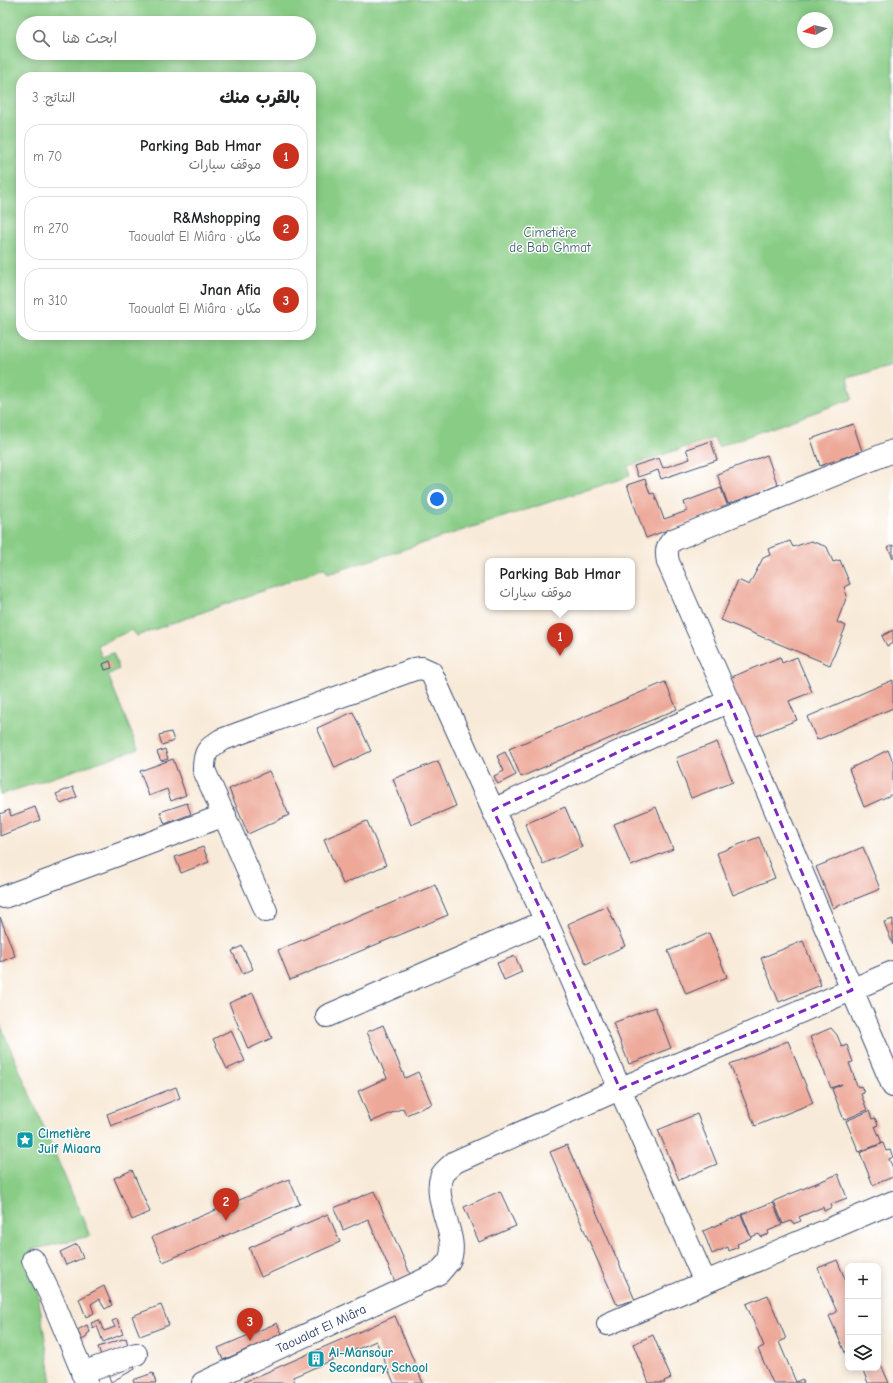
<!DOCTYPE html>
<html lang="ar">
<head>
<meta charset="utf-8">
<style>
  body { margin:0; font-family:"Comic Neue","Playpen Sans Arabic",sans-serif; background:#f6f6f6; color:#202124; direction:rtl }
  .controls { position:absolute; right:12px; bottom:12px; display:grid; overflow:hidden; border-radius:8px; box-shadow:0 2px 10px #0003 }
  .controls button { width:36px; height:36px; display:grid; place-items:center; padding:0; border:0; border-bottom:1px solid #e0e0e0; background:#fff; color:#202124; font:20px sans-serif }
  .compass { position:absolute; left:797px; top:12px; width:36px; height:36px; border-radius:50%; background:#fff; box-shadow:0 2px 10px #0003; rotate:262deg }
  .you { position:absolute; left:437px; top:499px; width:14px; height:14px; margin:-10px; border:3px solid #fff; border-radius:50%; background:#1a73e8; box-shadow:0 0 0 6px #1a73e833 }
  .badge { display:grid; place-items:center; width:26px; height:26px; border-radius:50%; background:#c8321e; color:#fff; font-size:13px; font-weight:700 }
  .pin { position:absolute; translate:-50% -33px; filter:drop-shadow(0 1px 2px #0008) }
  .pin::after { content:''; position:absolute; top:21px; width:14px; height:12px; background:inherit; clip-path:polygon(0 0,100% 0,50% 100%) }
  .popup { position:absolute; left:485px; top:558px; width:150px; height:52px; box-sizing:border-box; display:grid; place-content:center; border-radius:8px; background:#fff; filter:drop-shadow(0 1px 3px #0005); font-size:13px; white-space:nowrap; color:#757577 }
  .popup b { font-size:15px; color:#202124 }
  .popup::after { content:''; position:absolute; left:50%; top:100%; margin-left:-8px; border:8px solid transparent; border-top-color:#fff }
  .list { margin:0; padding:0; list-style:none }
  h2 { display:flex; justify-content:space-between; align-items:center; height:52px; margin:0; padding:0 16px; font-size:17px }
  h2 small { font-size:13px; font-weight:400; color:#757577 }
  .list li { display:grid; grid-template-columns:26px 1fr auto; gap:12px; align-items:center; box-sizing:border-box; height:64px; margin:0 8px 8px; padding:0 8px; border:1px solid #e0e0e0; border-radius:16px }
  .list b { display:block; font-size:15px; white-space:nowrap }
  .list p { margin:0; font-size:13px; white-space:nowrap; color:#757577 }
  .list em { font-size:13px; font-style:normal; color:#757577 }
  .icon { flex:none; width:22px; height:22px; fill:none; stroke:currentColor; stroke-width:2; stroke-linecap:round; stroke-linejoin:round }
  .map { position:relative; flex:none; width:893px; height:1383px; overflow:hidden; direction:ltr }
  .search { position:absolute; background:#fff; box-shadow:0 2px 10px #0003; left:16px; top:16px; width:300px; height:44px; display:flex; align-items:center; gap:10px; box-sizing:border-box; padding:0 14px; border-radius:22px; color:#757577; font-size:15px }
  .panel { position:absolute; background:#fff; box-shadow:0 2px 10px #0003; left:16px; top:72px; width:300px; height:268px; border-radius:16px; direction:rtl }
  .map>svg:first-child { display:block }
</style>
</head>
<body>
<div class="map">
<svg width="893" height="1383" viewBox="0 0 893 1383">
  <rect width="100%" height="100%" fill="#fff"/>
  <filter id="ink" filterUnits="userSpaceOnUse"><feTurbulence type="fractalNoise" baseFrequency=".025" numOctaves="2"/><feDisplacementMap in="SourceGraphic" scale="8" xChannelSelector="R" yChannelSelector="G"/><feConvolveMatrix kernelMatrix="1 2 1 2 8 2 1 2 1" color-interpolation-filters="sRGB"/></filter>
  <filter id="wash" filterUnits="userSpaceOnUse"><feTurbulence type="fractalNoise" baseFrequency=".012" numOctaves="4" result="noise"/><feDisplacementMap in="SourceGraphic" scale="16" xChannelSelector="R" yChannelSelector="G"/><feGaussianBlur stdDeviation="0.9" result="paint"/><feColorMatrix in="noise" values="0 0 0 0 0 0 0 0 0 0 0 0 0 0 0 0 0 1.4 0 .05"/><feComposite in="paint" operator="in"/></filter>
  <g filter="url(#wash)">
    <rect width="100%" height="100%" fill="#f8ead8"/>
    <g fill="#88cc85" stroke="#527e72" fill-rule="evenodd">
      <path d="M 0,0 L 893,0 L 893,366 L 847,378 L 852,399 L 718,447 L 714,438 L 628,466 L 630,476 L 328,574 L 325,568 L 137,636 L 132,630 L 97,645 L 102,657 L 113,653 L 119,669 L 108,675 L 138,749 L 0,795 ZM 803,18 L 827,18 L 827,42 L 803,42 ZM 23,23 L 309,23 L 309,53 L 23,53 ZM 21,77 L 311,77 L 311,335 L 21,335 Z"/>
      <polygon points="0,1024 90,1236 31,1250 52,1383 0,1383"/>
    </g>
    <g id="blocks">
      <g fill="#eda898">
        <polygon points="853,424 862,451 820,466 811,439"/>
        <polygon points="711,441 717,460 661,479 658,470 638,477 634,466 659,458 663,468 690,459 686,449"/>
        <polygon points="767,455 778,486 728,504 717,474"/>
        <polygon points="645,479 650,494 654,493 664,519 687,511 684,502 721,488 728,507 646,538 627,485"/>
        <polygon points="790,541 793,547 811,541 827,547 833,562 840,560 850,584 844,587 847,596 837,622 846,626 830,665 721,620 738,580 749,585 763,558 770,555 768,549"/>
        <polygon points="893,545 893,558 888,547"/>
        <polygon points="893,630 893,643 887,646 882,636"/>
        <polygon points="780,657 782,663 797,657 812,692 789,701 797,720 751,738 727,679"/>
        <polygon points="110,661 112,668 105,670 103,664"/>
        <polygon points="893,680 893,708 817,740 807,717"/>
        <polygon points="665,682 677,709 521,777 509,749"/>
        <polygon points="353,712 371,751 335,768 317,728"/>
        <polygon points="171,732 174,741 162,745 159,735"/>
        <polygon points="717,742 733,782 691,798 676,758"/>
        <polygon points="165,749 168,759 161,761 157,752"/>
        <polygon points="888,750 893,762 893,794 864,807 849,769"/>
        <polygon points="505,752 516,775 498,784 494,776 504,771 497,756"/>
        <polygon points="173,759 186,795 171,801 167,789 149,796 140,771"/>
        <polygon points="438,761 456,806 411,825 393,779"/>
        <polygon points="269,771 289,815 248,834 229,789"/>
        <polygon points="73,787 77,797 61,804 56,794"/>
        <polygon points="187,803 191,814 165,824 160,812"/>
        <polygon points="35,807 40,820 0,836 0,814 9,810 11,816"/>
        <polygon points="565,807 582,847 543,864 525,824"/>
        <polygon points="656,807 673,849 631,866 614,824"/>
        <polygon points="367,821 386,865 343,884 324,839"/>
        <polygon points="759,837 775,878 733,895 717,853"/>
        <polygon points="203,847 209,862 181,873 175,857"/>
        <polygon points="863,847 880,889 833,908 816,867"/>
        <polygon points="435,885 448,915 290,980 278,950"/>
        <polygon points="607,906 625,946 586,964 568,924"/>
        <polygon points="0,917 15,956 0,962"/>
        <polygon points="893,919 893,945 884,922"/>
        <polygon points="709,933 727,977 686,994 668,951"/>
        <polygon points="803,941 821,985 779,1002 761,958"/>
        <polygon points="242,946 253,969 243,974 232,951"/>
        <polygon points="515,956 522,972 504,980 497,963"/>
        <polygon points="253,993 272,1038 248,1049 229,1003"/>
        <polygon points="655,1007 671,1048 629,1064 613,1023"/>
        <polygon points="383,1025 405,1078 418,1072 432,1104 406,1115 403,1108 371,1122 358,1091 387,1078 367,1032"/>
        <polygon points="831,1028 837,1035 842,1047 847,1045 853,1062 849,1063 855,1079 854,1079 858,1087 861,1086 864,1093 861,1094 867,1110 844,1120 832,1089 842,1084 831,1088 810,1037"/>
        <polygon points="231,1030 245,1061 227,1069 213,1039"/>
        <polygon points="788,1041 813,1103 755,1126 730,1064"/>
        <polygon points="176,1087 180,1098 111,1126 107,1114"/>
        <polygon points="869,1111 872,1119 875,1118 878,1125 875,1126 882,1143 859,1152 846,1121"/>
        <polygon points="697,1114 717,1164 679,1180 658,1130"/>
        <polygon points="883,1143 886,1151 890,1150 893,1157 889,1159 893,1168 893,1177 873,1185 860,1153"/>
        <polygon points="567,1145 635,1300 617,1305 550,1152"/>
        <polygon points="132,1170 150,1212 132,1220 114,1178"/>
        <polygon points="838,1174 847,1198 831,1204 832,1207 824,1211 823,1207 799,1217 801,1221 793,1224 791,1221 783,1224 774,1201"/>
        <polygon points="289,1179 300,1204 163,1262 152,1237"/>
        <polygon points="374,1191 412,1278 396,1284 368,1219 343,1230 334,1208"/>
        <polygon points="500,1191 516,1226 479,1242 464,1207"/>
        <polygon points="773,1202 782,1225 768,1231 769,1234 761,1237 759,1234 751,1237 742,1214"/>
        <polygon points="328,1214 340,1242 261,1277 249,1248"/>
        <polygon points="741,1215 751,1238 737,1244 738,1247 729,1251 728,1247 712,1254 703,1231"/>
        <polygon points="77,1244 83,1258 66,1265 60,1252"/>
        <polygon points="837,1260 848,1286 848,1357 847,1357 829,1316 837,1312 818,1268"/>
        <polygon points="104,1286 112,1305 105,1309 99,1299 91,1304 94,1313 86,1317 79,1299"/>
        <polygon points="768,1295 786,1339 779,1342 796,1382 802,1379 804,1383 773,1383 758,1349 764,1346 746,1304"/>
        <polygon points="161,1305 169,1325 140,1336 132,1316"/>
        <polygon points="395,1316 423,1383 394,1383 376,1341 293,1377 295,1383 242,1383"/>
        <polygon points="117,1319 123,1334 103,1342 97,1326 93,1328 91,1323 99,1320 104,1331 115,1327 112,1321"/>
        <polygon points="277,1323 282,1334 223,1360 218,1348"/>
        <polygon points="87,1325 90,1332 87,1334 87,1337 82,1340 77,1330"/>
        <polygon points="653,1335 671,1378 664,1381 665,1383 649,1383 633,1344"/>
        <polygon points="126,1338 135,1369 111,1382 98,1347"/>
        <polygon points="878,1358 889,1383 868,1383 862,1368 878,1368"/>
        <polygon points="153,1373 156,1383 134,1383 133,1380"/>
      </g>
    </g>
  </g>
  <g filter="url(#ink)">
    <use href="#blocks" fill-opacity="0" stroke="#3c4b70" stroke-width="1"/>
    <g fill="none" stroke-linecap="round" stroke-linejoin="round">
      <g stroke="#3c4b70" stroke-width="24">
        <g id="minor">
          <path d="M 893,451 L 673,540 C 666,547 666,552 668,562 L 729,701 L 893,1086"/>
          <polyline points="4,897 225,815"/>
          <path d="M 266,911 L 204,770 C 204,752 207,749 221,740 L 415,669 L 422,668 L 431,672 L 493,810"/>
          <polyline points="327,1016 546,921"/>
          <polyline points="33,1260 50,1294 87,1383"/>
          <polyline points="705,1282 546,921 493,810 729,701"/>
          <polyline points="608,1324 893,1202"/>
          <polyline points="82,1373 136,1354"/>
          <path id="s1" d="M 203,1383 L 439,1273 C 442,1269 446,1265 449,1261 C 461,1239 431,1201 442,1175 C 445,1170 451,1166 455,1162 L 608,1094 L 893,972"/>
        </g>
      </g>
      <use href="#minor" stroke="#fff" stroke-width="22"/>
    </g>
  </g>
  <path fill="none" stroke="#7b2cbf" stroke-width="3" stroke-dasharray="8 5" stroke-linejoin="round" d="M 729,701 L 852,990 L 620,1089 L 546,921 L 493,810 Z"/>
  <defs>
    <g id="sight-square" transform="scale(0.9)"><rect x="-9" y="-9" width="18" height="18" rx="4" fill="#0f9aa8" stroke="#fff"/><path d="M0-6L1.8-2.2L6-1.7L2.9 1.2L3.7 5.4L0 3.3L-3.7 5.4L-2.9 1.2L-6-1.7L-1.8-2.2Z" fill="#fff"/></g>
    <g id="building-square" transform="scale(0.9)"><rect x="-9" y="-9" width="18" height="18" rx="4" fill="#0f9aa8" stroke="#fff"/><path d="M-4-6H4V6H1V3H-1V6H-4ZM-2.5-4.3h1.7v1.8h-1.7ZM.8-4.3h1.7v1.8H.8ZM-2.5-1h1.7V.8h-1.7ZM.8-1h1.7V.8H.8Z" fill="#fff"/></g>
  </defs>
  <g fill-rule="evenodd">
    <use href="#sight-square" x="25" y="1140"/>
    <use href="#building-square" x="316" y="1359"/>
  </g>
  <g text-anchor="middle" stroke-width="3" stroke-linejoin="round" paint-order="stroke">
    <g font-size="13" fill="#3c5e6a" stroke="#fff">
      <text x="550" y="237">Cimetière<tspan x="550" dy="15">de Bab Ghmat</tspan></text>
    </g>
    <g font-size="13" font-weight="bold" fill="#0d838f" stroke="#fff" text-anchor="start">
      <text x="38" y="1138">Cimetière<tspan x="38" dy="15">Juif Miaara</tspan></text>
      <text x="329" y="1357">Al-Mansour<tspan x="329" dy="15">Secondary School</tspan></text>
    </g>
    <g font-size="13" fill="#1b2f5e" stroke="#fff">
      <text dy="5" stroke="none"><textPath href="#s1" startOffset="130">Taoualat El Miâra</textPath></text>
    </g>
  </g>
</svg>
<div class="controls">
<button>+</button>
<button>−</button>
<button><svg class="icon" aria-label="layers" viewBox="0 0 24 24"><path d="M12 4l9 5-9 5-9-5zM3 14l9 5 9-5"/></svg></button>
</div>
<svg class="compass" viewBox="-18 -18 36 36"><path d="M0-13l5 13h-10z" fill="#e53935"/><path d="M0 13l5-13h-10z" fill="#757577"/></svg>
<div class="you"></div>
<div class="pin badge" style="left:560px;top:656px">1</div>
<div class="popup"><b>Parking Bab Hmar</b>موقف سيارات</div>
<div class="pin badge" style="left:226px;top:1221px">2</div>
<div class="pin badge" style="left:250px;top:1341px">3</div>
<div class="search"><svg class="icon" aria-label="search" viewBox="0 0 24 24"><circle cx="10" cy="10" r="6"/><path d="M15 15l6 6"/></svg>ابحث هنا</div>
<section class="panel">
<h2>بالقرب منك<small>النتائج: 3</small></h2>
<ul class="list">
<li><span class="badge">1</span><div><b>Parking Bab Hmar</b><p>موقف سيارات</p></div><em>70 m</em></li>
<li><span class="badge">2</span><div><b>R&amp;Mshopping</b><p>مكان · Taoualat El Miâra</p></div><em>270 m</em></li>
<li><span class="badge">3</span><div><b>Jnan Afia</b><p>مكان · Taoualat El Miâra</p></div><em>310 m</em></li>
</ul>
</section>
</div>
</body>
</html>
